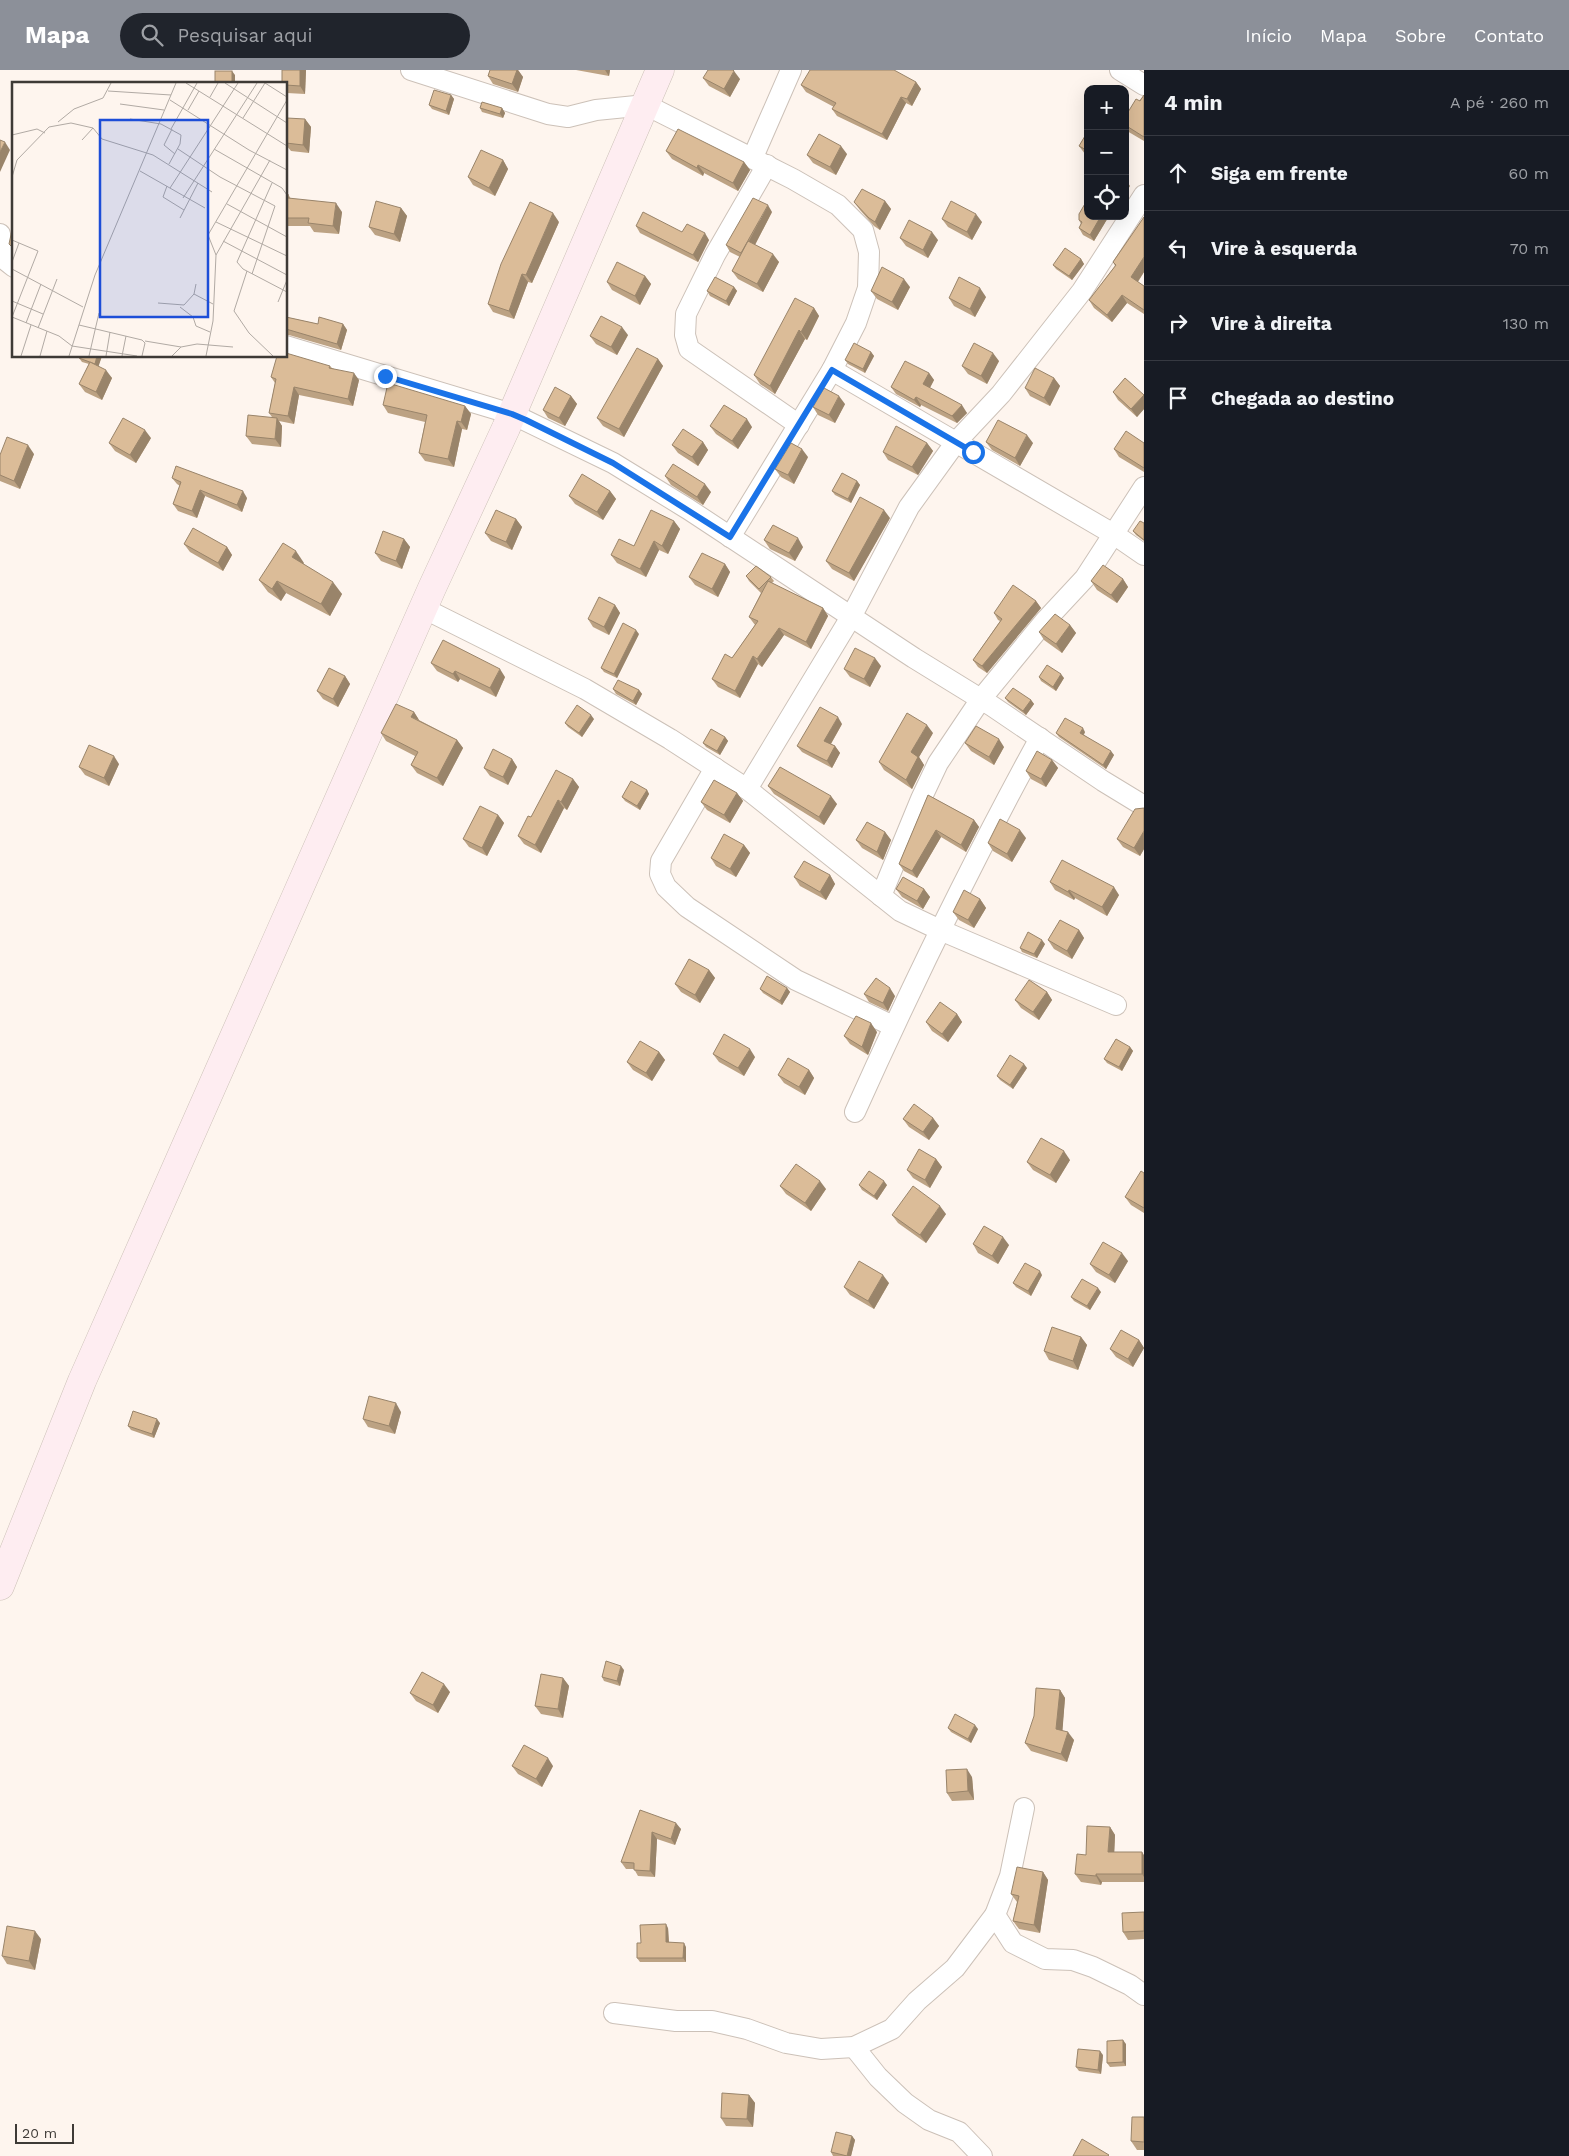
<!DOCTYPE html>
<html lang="pt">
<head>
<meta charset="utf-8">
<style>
  body { margin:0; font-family:"Work Sans",sans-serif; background:#20242c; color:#f1f3f6 }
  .controls { position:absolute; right:15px; top:15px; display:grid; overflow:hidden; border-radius:10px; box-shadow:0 5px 20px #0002 }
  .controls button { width:45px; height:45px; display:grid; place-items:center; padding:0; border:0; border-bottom:1px solid #363941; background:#171b24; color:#f1f3f6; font:25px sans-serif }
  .scale { position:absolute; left:15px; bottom:12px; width:59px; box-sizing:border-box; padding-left:5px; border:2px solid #3e3a36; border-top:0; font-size:14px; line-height:18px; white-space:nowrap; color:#3e3a36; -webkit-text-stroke:4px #fef5ee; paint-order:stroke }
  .stop { position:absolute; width:15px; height:15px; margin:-11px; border:4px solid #1a73e8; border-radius:50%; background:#fff }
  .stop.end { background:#1a73e8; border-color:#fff; box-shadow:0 1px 5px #0008 }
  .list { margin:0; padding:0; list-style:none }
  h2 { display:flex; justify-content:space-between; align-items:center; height:65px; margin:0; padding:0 20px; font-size:21px }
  h2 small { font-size:16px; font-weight:400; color:#9ea1a6 }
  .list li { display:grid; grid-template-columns:32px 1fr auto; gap:15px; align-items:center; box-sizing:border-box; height:75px; padding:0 20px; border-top:1px solid #363941 }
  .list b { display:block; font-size:19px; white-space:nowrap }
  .list em { font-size:16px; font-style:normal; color:#9ea1a6 }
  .icon { flex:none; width:28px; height:28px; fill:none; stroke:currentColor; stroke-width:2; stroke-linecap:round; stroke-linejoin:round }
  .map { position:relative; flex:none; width:1144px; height:2086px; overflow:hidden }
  header { display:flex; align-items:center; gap:30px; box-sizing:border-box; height:70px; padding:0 25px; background:#8c9099; color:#fff }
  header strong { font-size:24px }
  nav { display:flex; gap:28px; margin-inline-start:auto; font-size:18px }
  .search { width:350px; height:45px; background:#20242c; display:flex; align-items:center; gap:12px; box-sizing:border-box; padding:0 18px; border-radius:28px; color:#9ea1a6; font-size:19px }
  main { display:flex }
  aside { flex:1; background:#171b24 }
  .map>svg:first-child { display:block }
</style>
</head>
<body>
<header>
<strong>Mapa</strong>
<div class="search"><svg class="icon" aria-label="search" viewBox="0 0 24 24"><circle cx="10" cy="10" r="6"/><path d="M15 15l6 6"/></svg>Pesquisar aqui</div>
<nav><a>Início</a><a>Mapa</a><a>Sobre</a><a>Contato</a></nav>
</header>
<main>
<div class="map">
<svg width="1144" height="2086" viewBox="0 0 1144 2086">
  <rect width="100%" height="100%" fill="#fef5ee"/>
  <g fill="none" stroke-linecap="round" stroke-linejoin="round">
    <g stroke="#ccc1b8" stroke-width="22">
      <g id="minor">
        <polyline points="411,0 548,44 568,47 596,40 646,35 793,109 838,135 863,160 869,182 868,218 856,253 832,300 730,467"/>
        <polyline points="1120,0 1144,15"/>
        <polyline points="753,87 791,0"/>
        <polyline points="767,95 715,185 686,244 685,265 689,279 799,355"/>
        <polyline points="0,164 4,189 14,197"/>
        <polyline points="286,276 512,344 613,393 688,439 914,588 992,636 1103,711 1144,736"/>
        <polyline points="832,300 1115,465 1144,485"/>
        <polyline points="423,538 585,619 670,669 747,719 900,841 940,860 1116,935"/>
        <polyline points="715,698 661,791 660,804 666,817 687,837 796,910 893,956"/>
        <polyline points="747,719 851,547 909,437 956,372 1001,324 1082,221 1144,125"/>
        <polyline points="881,826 921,729 938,693 981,629 1045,551 1085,508 1144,417"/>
        <path d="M 855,1042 C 912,915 973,790 1040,668"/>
        <polyline points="995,1845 1013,1873 1045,1889 1073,1890 1093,1897 1130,1915 1144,1925"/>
        <polyline points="614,1943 676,1951 712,1951 747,1959 786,1973 821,1979 854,1977 892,1959 917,1931 955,1898 995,1845 1010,1806 1024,1738"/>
        <polyline points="854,1977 878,2007 905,2033 929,2050 959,2062 982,2086"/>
      </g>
    </g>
    <g stroke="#ccc1b8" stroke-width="29">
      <polyline id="secondary" points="0,1516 82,1311 432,518 506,358 660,0"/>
    </g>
    <use href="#minor" stroke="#fff" stroke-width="20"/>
    <use href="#secondary" stroke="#feedf1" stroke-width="28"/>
  </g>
  <g fill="#bca283">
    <polygon points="306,0 305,24 287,23 286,22 286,14"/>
    <polygon points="490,0 518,0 523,7 518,22 493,14 488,6"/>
    <polygon points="576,0 610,0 609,6"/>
    <polygon points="703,8 740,9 730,27 709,16"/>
    <polygon points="916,12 921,19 912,36 906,33 887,70 837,46 832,39 834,37 806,22 801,15"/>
    <polygon points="451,25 454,29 449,45 432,39 429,35"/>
    <polygon points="1144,25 1144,71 1127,61 1125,58 1125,47"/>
    <polygon points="480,38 502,38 505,43 503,48 482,42"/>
    <polygon points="305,49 311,57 309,83 291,81 286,75 286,56"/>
    <polygon points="1088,61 1088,86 1085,84 1079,76"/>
    <polygon points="666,81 744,92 750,100 738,121 704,103 703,106 672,89"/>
    <polygon points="847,84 836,105 813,93 807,85"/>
    <polygon points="503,90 508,99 495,126 473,115 468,107"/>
    <polygon points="286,124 288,124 291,129 342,142 339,164 314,162 310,156 286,156"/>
    <polygon points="885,131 891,139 880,160 874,156 860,140 854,132"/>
    <polygon points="401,138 407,146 400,172 375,165 369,157"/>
    <polygon points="772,142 755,175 779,192 763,222 738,209 732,201 740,187 730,182 726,175"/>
    <polygon points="1088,146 1109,146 1094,171 1083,165 1079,158 1081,154 1079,150"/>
    <polygon points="1144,147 1144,202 1138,212 1144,216 1144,244 1127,233 1112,252 1094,238 1089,230 1115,196 1113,192"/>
    <polygon points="942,149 982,152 972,170 948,157"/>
    <polygon points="559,152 532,213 528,212 514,249 493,242 488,234"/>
    <polygon points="636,156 682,162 709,170 698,192 640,163"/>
    <polygon points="900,168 938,170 928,188 906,176"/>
    <polygon points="1081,189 1084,194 1072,210 1056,199 1053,195"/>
    <polygon points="645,206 651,214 640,235 612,220 607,212"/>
    <polygon points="734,217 737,221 729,236 710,226 707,221"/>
    <polygon points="910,217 898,240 877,229 871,221"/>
    <polygon points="986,227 975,247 954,236 949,228"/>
    <polygon points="814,238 819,246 807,270 805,269 775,324 760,314 754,305"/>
    <polygon points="286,247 318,254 343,254 347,260 341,280 289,265 286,265"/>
    <polygon points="628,265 617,285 596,274 590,266"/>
    <polygon points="871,282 874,286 865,303 848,294 845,290"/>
    <polygon points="79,286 102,286 98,296 112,308 102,330 85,322 79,314 89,294 82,292 79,288"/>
    <polygon points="658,289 663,296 624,367 603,356 597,348"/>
    <polygon points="999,291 987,314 968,304 962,296"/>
    <polygon points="330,296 332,298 359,310 353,336 299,325 294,354 279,351 282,356 281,377 252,374 246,366 272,347 269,343 275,313 271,307"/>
    <polygon points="929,303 934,310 930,318 967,343 957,353 921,335 920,337 896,324 891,317"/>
    <polygon points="1054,308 1060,316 1050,336 1030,326 1025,318"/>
    <polygon points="1125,308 1144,326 1144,339 1137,347 1118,330 1113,322"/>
    <polygon points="571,326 577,334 565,356 548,348 543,340"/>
    <polygon points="845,334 835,353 818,345 813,337"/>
    <polygon points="383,335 465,336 471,344 467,360 462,359 454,397 425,391 419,383 425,352 388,343"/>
    <polygon points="710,356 752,357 738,379 716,364"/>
    <polygon points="151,368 136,393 115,381 109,373"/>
    <polygon points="703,372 708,380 698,396 678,383 672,375"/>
    <polygon points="986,372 1033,373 1020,396 992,380"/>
    <polygon points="927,373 933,381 918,405 888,390 883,382"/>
    <polygon points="1144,373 1144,402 1119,387 1114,379"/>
    <polygon points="34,384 20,419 0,411 0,385"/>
    <polygon points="808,387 794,414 781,407 775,399"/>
    <polygon points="665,406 711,422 703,435 671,415"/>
    <polygon points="172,408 247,428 242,442 205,426 197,448 178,441 173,434 180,416 177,414"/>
    <polygon points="857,411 860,415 851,433 835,425 832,421"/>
    <polygon points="610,421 616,429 603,450 575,434 569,426"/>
    <polygon points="890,448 854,511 832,499 826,491"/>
    <polygon points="516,449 522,457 512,480 491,471 485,463"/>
    <polygon points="674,451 680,459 668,484 659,480 646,507 617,493 611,485 634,476"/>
    <polygon points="1144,453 1144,471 1136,465 1133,461"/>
    <polygon points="404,469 410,477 402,499 381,491 375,483"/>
    <polygon points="764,470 803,477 795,491 770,479"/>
    <polygon points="184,474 227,477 232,485 223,501 190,482"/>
    <polygon points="304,493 303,494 342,524 330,546 286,523 281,531 268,522 259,510"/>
    <polygon points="725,494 730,502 718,527 695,515 689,507"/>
    <polygon points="746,506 771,507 774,511 772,513 823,538 828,546 811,579 784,565 762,597 758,594 740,628 718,617 712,609 732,588 755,555 749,547 761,523 749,511"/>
    <polygon points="1123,509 1128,517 1117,533 1097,520 1091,511"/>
    <polygon points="1036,531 1041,538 987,603 978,597 973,590 1000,551 998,550 994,543"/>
    <polygon points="615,535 620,543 609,565 593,557 588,549"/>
    <polygon points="1070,555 1076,563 1062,583 1044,570 1039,562"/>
    <polygon points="639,564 617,608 604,602 601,598"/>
    <polygon points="431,593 505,607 496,627 460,609 458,612 437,601"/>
    <polygon points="881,596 870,617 850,607 844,599"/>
    <polygon points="345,606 350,614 338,637 323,629 317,621"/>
    <polygon points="1039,607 1064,608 1056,621 1041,611"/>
    <polygon points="613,619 639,620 642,624 636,635 616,624"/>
    <polygon points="1005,628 1031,630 1034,634 1026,645 1008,632"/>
    <polygon points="414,642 419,650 457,670 463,678 443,716 417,703 411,695 415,686 386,671 381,663"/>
    <polygon points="594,649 582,667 568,657 565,653"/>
    <polygon points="842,654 831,674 835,676 840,683 832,698 802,682 797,676"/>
    <polygon points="1085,662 1084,665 1114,685 1106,699 1059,667 1056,663"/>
    <polygon points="933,663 919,687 924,695 912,719 884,700 879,692"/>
    <polygon points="725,667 728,671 720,685 706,677 703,673"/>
    <polygon points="965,673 1004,677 994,695 971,681"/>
    <polygon points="512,689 517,697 508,715 490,706 484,698"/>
    <polygon points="1052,690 1058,698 1046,717 1031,709 1026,701"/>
    <polygon points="119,694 109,716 85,705 79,697"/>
    <polygon points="573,709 579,717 567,740 564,738 541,783 524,774 518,766 531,747"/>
    <polygon points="768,716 837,734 824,755 774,724"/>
    <polygon points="647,720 649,724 640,740 625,731 622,727"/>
    <polygon points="737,723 743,731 730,753 707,740 701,732"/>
    <polygon points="928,725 974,750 979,757 966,782 941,767 917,808 904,801 899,794"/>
    <polygon points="1144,738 1144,779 1140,786 1123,777 1117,769"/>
    <polygon points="498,745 504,753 487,786 469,777 463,769"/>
    <polygon points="885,762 891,770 883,790 862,778 856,770"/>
    <polygon points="1026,768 1012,792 993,781 988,773"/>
    <polygon points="744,775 750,783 736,807 716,796 711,788"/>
    <polygon points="830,805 835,814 826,830 800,816 794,807"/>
    <polygon points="1050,812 1119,825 1107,846 1075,828 1074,830 1055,820"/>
    <polygon points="896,819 924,819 930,827 923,839 902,827"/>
    <polygon points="980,829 986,838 974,858 959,850 953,842"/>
    <polygon points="1079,860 1084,868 1072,889 1054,879 1048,870"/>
    <polygon points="1045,874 1037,888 1022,882 1020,878"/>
    <polygon points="709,900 715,908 700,933 681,922 675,914"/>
    <polygon points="787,918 790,922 782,935 763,923 760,919"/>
    <polygon points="1047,922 1052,930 1039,950 1021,938 1015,930"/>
    <polygon points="864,924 895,926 888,941 869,932"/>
    <polygon points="957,944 962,952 948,972 932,961 926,952"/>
    <polygon points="877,962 868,985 850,974 844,966"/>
    <polygon points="1130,977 1133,981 1122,1001 1107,993 1104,989"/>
    <polygon points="659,982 665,990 652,1011 633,1000 627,992"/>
    <polygon points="713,984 755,987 744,1006 719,992"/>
    <polygon points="1027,998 1013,1019 1000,1010 997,1006"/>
    <polygon points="809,1000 814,1008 805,1025 784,1013 778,1005"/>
    <polygon points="933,1048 939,1056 929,1070 909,1057 903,1049"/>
    <polygon points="936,1089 942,1097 930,1118 913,1108 907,1100"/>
    <polygon points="1070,1090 1056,1113 1033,1100 1027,1092"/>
    <polygon points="1144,1103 1144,1143 1131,1135 1125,1127"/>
    <polygon points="859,1115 887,1115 877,1130 862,1120"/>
    <polygon points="780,1116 826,1119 811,1141 786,1124"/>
    <polygon points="946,1144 926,1173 898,1153 892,1145"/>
    <polygon points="973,1174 1009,1175 998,1194 978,1183"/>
    <polygon points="1128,1191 1115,1213 1096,1202 1090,1194"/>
    <polygon points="1042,1205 1031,1226 1016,1217 1013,1213"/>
    <polygon points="889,1213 874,1239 850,1225 844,1217"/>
    <polygon points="1101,1222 1090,1240 1074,1231 1071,1227"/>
    <polygon points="1081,1267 1087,1275 1078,1300 1049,1290 1044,1281"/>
    <polygon points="1139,1270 1144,1278 1133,1297 1116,1287 1110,1279"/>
    <polygon points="401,1342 395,1364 368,1357 363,1349"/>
    <polygon points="160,1353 154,1368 131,1360 128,1356"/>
    <polygon points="624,1600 620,1616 604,1611 602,1607"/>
    <polygon points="563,1608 569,1616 563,1648 541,1644 535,1636"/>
    <polygon points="1060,1620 1065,1628 1062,1661 1074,1670 1067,1692 1031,1681 1025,1673"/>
    <polygon points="450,1622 438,1643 416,1631 410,1623"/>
    <polygon points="948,1658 978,1659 971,1673 951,1662"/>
    <polygon points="512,1696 553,1696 542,1717 518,1704"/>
    <polygon points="972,1707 974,1730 952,1731 947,1723"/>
    <polygon points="640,1740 681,1759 675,1775 657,1769 655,1807 638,1806 634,1799 626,1799 621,1792"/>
    <polygon points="1110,1757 1115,1765 1114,1782 1144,1785 1144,1812 1102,1812 1101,1815 1081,1812 1075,1804 1086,1785"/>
    <polygon points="1043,1802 1048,1810 1040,1863 1019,1859 1013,1851 1017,1832 1011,1824"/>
    <polygon points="1144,1842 1144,1869 1128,1870 1123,1862"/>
    <polygon points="668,1858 669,1872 686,1877 686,1892 640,1892 637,1888 641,1873"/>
    <polygon points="41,1869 35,1900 7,1894 2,1886"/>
    <polygon points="1126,1974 1126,1996 1110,1997 1107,1993"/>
    <polygon points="1103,1985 1101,2004 1079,2001 1076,1997"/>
    <polygon points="749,2025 755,2033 753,2057 726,2056 721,2048"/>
    <polygon points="1144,2047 1144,2080 1137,2080 1131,2071"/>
    <polygon points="852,2066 855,2070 851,2086 833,2086 831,2082"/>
  </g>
  <g fill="#99846a">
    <polygon points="300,0 306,0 305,24 300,16"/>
    <polygon points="517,0 518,0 523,7 518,22 512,14"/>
    <polygon points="605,0 610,0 609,6"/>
    <polygon points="232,1 235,5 235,14 232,14"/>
    <polygon points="734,1 740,9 730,27 724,19"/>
    <polygon points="916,12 921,19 912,36 907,29"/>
    <polygon points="451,25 454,29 449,45 446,41"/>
    <polygon points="901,27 906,33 887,70 882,64"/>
    <polygon points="502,38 505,43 503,48 500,44"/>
    <polygon points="305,49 311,57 309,83 303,75"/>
    <polygon points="5,72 10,80 0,102 0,82"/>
    <polygon points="841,76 847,84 836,105 830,97"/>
    <polygon points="503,90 508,99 495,126 489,118"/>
    <polygon points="744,92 750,100 738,121 733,113"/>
    <polygon points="698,95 704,103 703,106 697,98"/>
    <polygon points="1125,109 1130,116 1125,124"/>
    <polygon points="885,131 891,139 880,160 875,152"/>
    <polygon points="336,133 342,142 339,164 333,156"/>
    <polygon points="768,135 772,142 747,190 742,184"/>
    <polygon points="401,138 407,146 400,172 394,164"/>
    <polygon points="553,143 559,152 532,213 526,205"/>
    <polygon points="976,144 982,152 972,170 967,162"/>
    <polygon points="1101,146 1109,146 1094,171 1090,165"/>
    <polygon points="932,162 938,170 928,188 923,180"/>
    <polygon points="705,163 709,170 698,192 693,185"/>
    <polygon points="773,184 779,192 763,222 757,214"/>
    <polygon points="1144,187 1144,202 1136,214 1131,207"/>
    <polygon points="1081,189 1084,194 1072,210 1069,206"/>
    <polygon points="522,204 528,212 514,249 509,241"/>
    <polygon points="645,206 651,214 640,235 635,226"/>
    <polygon points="904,209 910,217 898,240 892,232"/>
    <polygon points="734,217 737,221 729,236 726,231"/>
    <polygon points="980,218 986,227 975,247 970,239"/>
    <polygon points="1122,225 1127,233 1112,252 1107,245"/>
    <polygon points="814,238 819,246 807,270 801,262"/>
    <polygon points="343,254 347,260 341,280 337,274"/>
    <polygon points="622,257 628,265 617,285 611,277"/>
    <polygon points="799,260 805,269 775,324 770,316"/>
    <polygon points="871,282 874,286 865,303 863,299"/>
    <polygon points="993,283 999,291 987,314 981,306"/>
    <polygon points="97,286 102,286 98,298 95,294"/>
    <polygon points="658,289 663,296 624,367 619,359"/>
    <polygon points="106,300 112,308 102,330 96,322"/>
    <polygon points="354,303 359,310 353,336 348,329"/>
    <polygon points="929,303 934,310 928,321 923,314"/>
    <polygon points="1054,308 1060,316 1050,336 1044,328"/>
    <polygon points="294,317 299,325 294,354 288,346"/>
    <polygon points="1144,325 1144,339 1137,347 1131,339"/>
    <polygon points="571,326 577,334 565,356 559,348"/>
    <polygon points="839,326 845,334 835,353 829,345"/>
    <polygon points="916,327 921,335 920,337 914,330"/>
    <polygon points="962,335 967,343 957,353 952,346"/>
    <polygon points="465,336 471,344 467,360 461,352"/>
    <polygon points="277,348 282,356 281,377 275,369"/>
    <polygon points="747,349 752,357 738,379 732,371"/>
    <polygon points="457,351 462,359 454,397 448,389"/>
    <polygon points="145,360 151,368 136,393 130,385"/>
    <polygon points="1027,365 1033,373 1020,396 1015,388"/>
    <polygon points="703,372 708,380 698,396 692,387"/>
    <polygon points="927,373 933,381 918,405 912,397"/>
    <polygon points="28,375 34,384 20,419 14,411"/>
    <polygon points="802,379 808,387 794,414 788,405"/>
    <polygon points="857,411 860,415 851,433 848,429"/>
    <polygon points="705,414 711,422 703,435 697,427"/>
    <polygon points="200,420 205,426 197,448 192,441"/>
    <polygon points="243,421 247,428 242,442 237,435"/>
    <polygon points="610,421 616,429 603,450 597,442"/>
    <polygon points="884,440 890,448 854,511 849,503"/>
    <polygon points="516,449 522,457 512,480 506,472"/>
    <polygon points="674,451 680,459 668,484 662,476"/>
    <polygon points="798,468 803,477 795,491 789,483"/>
    <polygon points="404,469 410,477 402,499 396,491"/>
    <polygon points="654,471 659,480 646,507 640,499"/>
    <polygon points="227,477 232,485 223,501 218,493"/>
    <polygon points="296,481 304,493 300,499 292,487"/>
    <polygon points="725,494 730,502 718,527 712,519"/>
    <polygon points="1123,509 1128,517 1117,533 1111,525"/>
    <polygon points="277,511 286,523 281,531 272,519"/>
    <polygon points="333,512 342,524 330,546 321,534"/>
    <polygon points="1036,531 1041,538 987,603 982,596"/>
    <polygon points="615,535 620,543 609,565 604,557"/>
    <polygon points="823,538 828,546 811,579 806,572"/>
    <polygon points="1070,555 1076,563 1062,583 1056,574"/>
    <polygon points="779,558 784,565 762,597 757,589"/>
    <polygon points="636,560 639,564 617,608 614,604"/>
    <polygon points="753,586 758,594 740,628 735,621"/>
    <polygon points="875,588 881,596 870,617 864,609"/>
    <polygon points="500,599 505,607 496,627 490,618"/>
    <polygon points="455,601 460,609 458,612 453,604"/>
    <polygon points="1061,604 1064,608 1056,621 1053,617"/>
    <polygon points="345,606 350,614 338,637 333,629"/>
    <polygon points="639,620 642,624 636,635 633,631"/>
    <polygon points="1031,630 1034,634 1026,645 1023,641"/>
    <polygon points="414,642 419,650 411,647"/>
    <polygon points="591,645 594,649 582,667 579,663"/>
    <polygon points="838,647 842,654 829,677 824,671"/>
    <polygon points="927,655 933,663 919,687 924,695 912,719 906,710 911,682"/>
    <polygon points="1083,658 1085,662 1082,667 1080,663"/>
    <polygon points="725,667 728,671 720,685 717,681"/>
    <polygon points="999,669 1004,677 994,695 989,687"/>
    <polygon points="457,670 463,678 443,716 437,708"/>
    <polygon points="835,676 840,683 832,698 827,691"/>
    <polygon points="1111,681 1114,685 1106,699 1103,695"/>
    <polygon points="114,686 119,694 109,716 104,708"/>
    <polygon points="512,689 517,697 508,715 503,707"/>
    <polygon points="1052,690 1058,698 1046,717 1041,709"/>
    <polygon points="573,709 579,717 567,740 561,732"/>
    <polygon points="647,720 649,724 640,740 637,736"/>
    <polygon points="737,723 743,731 730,753 724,745"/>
    <polygon points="831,726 837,734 824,755 819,747"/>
    <polygon points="558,730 564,738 541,783 535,775"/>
    <polygon points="498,745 504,753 487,786 482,778"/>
    <polygon points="974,750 979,757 966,782 961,775"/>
    <polygon points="936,760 941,767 917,808 912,801"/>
    <polygon points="1020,760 1026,768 1012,792 1007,784"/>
    <polygon points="1144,761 1144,779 1140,786 1134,778"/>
    <polygon points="885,762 891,770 883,790 877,782"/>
    <polygon points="744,775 750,783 736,807 730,799"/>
    <polygon points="830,805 835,814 826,830 820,822"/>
    <polygon points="1114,817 1119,825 1107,846 1102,837"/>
    <polygon points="924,819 930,827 923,839 917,831"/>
    <polygon points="1069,820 1075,828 1074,830 1068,822"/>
    <polygon points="980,829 986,838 974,858 968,850"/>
    <polygon points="1079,860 1084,868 1072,889 1067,881"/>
    <polygon points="1042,870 1045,874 1037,888 1034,884"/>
    <polygon points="709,900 715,908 700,933 695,925"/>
    <polygon points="787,918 790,922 782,935 780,931"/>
    <polygon points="890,918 895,926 888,941 883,933"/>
    <polygon points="1047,922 1052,930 1039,950 1033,942"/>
    <polygon points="957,944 962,952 948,972 942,964"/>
    <polygon points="871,953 877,962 868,985 862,977"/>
    <polygon points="1130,977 1133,981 1122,1001 1119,997"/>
    <polygon points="750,979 755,987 744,1006 738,998"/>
    <polygon points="659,982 665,990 652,1011 646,1003"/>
    <polygon points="1024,994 1027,998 1013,1019 1010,1015"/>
    <polygon points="809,1000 814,1008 805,1025 799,1017"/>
    <polygon points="933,1048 939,1056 929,1070 923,1062"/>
    <polygon points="1064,1081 1070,1090 1056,1113 1050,1105"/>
    <polygon points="936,1089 942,1097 930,1118 925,1110"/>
    <polygon points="820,1111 826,1119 811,1141 805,1133"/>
    <polygon points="884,1111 887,1115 877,1130 874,1126"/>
    <polygon points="940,1136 946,1144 926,1173 920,1165"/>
    <polygon points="1003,1167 1009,1175 998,1194 992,1186"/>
    <polygon points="1122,1183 1128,1191 1115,1213 1109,1205"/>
    <polygon points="1040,1201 1042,1205 1031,1226 1028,1221"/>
    <polygon points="883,1205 889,1213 874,1239 868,1231"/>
    <polygon points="1098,1218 1101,1222 1090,1240 1087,1236"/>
    <polygon points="1081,1267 1087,1275 1078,1300 1073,1291"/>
    <polygon points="1139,1270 1144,1278 1133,1297 1128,1289"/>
    <polygon points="396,1333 401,1342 395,1364 389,1356"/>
    <polygon points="157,1349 160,1353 154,1368 152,1364"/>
    <polygon points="621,1596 624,1600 620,1616 617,1611"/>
    <polygon points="563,1608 569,1616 563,1648 558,1639"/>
    <polygon points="444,1614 450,1622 438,1643 433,1635"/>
    <polygon points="1060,1620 1065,1628 1062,1667 1056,1659"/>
    <polygon points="975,1655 978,1659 971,1673 968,1669"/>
    <polygon points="1068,1662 1074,1670 1067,1692 1061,1684"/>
    <polygon points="548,1688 553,1696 542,1717 536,1709"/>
    <polygon points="967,1699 972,1707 974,1730 968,1721"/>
    <polygon points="676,1753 681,1759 675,1775 671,1769"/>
    <polygon points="1110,1757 1115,1765 1114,1790 1108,1782"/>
    <polygon points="652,1762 657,1769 655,1807 650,1801"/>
    <polygon points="1142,1782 1144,1785 1144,1807 1142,1804"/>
    <polygon points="1043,1802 1048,1810 1040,1863 1034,1855"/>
    <polygon points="1096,1804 1102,1812 1101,1815 1096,1806"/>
    <polygon points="666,1854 668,1858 669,1876 666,1872"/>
    <polygon points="35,1861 41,1869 35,1900 29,1891"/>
    <polygon points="684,1873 686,1877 686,1892 683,1888"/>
    <polygon points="1123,1970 1126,1974 1126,1996 1123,1992"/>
    <polygon points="1100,1981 1103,1985 1101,2004 1098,2000"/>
    <polygon points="749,2025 755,2033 753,2057 747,2049"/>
    <polygon points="852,2066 855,2070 851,2086 847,2086"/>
  </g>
  <g fill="#dbbc98" stroke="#99846a">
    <polygon points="282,0 300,0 300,16 286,15 286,14 282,14"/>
    <polygon points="490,0 517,0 512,14 488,6"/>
    <polygon points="708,0 733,0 734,1 724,19 703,8"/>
    <polygon points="810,0 894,0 916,12 907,29 901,27 882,64 832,39 836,33 801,15"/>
    <rect x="215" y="1" width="17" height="13"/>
    <rect x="255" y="12" width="24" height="2"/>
    <polygon points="434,20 451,25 446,41 429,35"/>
    <polygon points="1144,25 1144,67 1125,55 1125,47 1136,29 1140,31"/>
    <polygon points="482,32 502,38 500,44 480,38"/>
    <polygon points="287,48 305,49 303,75 286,73"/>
    <polygon points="678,59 744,92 733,113 698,95 697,98 666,81"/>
    <polygon points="1088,61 1088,81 1079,76"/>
    <polygon points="819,64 841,76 830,97 807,85"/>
    <polygon points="0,70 5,72 0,82"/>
    <polygon points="481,80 503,90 489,118 468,107"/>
    <polygon points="862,119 885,131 875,152 869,148 854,132"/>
    <polygon points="286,124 288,124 288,128 336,133 333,156 308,153 309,148 286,148"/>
    <polygon points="753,128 768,135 741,183 726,175"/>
    <polygon points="376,131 401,138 394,164 369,157"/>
    <polygon points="951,131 976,144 967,162 942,149"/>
    <polygon points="530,132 553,143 526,205 522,204 509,241 488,234 501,194"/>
    <polygon points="1086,132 1088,132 1088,146 1101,146 1090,165 1079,158 1082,152 1079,150 1079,144"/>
    <polygon points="643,142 682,162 687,154 705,163 693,185 636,156"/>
    <polygon points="1144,147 1144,187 1131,207 1144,216 1144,240 1122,225 1107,245 1089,230 1116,195 1113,192"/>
    <polygon points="909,150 932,162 923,180 900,168"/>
    <polygon points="12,160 14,161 14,179 9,174"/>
    <polygon points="748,171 773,184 757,214 732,201"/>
    <polygon points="1065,178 1081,189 1069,206 1053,195"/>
    <polygon points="617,192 645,206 635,226 607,212"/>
    <polygon points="882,197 904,209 892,232 871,221"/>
    <polygon points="715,207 734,217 726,231 707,221"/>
    <polygon points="959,207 980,218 970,239 949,228"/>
    <polygon points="795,228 814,238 801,262 799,260 770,316 754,305"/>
    <polygon points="601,246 622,257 611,277 590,266"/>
    <polygon points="286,247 318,254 319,247 343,254 337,274 286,259"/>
    <polygon points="854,273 871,282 863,299 845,290"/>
    <polygon points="974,273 993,283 981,306 962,296"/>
    <polygon points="637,278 658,289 619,359 597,348"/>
    <polygon points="286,283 330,296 329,298 354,303 348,329 294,317 288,346 269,343 276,309 271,307 277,286 286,286"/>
    <polygon points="79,286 97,286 95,294 79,288"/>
    <polygon points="905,291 929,303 923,314 962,335 952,346 916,327 914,330 891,317"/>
    <polygon points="90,292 106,300 96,322 79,314"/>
    <polygon points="1035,298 1054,308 1044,328 1025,318"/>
    <polygon points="1125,308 1144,325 1131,339 1113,322"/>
    <polygon points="388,313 465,336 461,352 457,351 448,389 419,383 427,345 383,335"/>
    <polygon points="555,317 571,326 559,348 543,340"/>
    <polygon points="824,318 839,326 829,345 813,337"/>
    <polygon points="724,335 747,349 732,371 710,356"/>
    <polygon points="248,345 277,348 275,369 246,366"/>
    <polygon points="123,348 145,360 130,385 109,373"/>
    <polygon points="998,350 1027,365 1015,388 986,372"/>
    <polygon points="896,356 927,373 912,397 883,382"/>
    <polygon points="683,359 703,372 692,387 672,375"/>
    <polygon points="1126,361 1144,373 1144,398 1114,379"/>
    <polygon points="7,367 28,375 14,411 0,405 0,385"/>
    <polygon points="791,373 802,379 788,405 775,399"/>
    <polygon points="673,394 705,414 697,427 665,406"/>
    <polygon points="176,396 243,421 237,435 200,420 192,441 173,434 181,412 172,408"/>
    <polygon points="842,403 857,411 848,429 832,421"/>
    <polygon points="582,404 610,421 597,442 569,426"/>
    <polygon points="860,427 884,440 849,503 826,491"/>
    <polygon points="496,440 516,449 506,472 485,463"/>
    <polygon points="651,440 674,451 662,476 654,471 640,499 611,485 619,469 634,476"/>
    <polygon points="1140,451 1144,453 1144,470 1133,461"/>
    <polygon points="773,455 798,468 789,483 764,470"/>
    <polygon points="193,458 227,477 218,493 184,474"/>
    <polygon points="383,461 404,469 396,491 375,483"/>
    <polygon points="283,473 296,481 292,487 333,512 321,534 277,511 272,519 259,510"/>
    <polygon points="702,483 725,494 712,519 689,507"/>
    <polygon points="1103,495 1123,509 1111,525 1091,511"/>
    <polygon points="756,496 771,507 759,519 746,506"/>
    <polygon points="768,511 823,538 806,572 779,558 757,589 753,586 735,621 712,609 725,584 732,588 758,551 749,547"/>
    <polygon points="1013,515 1036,531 982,596 973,590 1002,549 994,543"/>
    <polygon points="599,527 615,535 604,557 588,549"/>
    <polygon points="1055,544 1070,555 1056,574 1039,562"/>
    <polygon points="623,553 636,560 614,604 601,598"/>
    <polygon points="443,570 500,599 490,618 455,601 453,604 431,593"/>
    <polygon points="855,578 875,588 864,609 844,599"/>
    <polygon points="1047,595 1061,604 1053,617 1039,607"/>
    <polygon points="329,598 345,606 333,629 317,621"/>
    <polygon points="618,610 639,620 633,631 613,619"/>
    <polygon points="1013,618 1031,630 1023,641 1005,628"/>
    <polygon points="396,634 414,642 411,647 457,670 437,708 411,695 418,682 381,663"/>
    <polygon points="577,635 591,645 579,663 565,653"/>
    <polygon points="820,637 838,647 824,671 835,676 827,691 797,676"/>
    <polygon points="907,643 927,655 911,682 918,687 906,710 879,692"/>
    <polygon points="1065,648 1083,658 1080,663 1111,681 1103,695 1056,663"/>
    <polygon points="976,656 999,669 989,687 965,673"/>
    <polygon points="711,659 725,667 717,681 703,673"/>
    <polygon points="89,675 114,686 104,708 79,697"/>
    <polygon points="493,679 512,689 503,707 484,698"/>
    <polygon points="1037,681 1052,690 1041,709 1026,701"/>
    <polygon points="780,697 831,726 819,747 768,716"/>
    <polygon points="556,700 573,709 561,732 558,730 535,775 518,766 528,746 531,747"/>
    <polygon points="714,710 737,723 724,745 701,732"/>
    <polygon points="631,711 647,720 637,736 622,727"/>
    <polygon points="928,725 974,750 961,775 936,760 912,801 899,794"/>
    <polygon points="480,736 498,745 482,778 463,769"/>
    <polygon points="1144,738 1144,761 1134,778 1117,769 1135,739"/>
    <polygon points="1000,749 1020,760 1007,784 988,773"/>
    <polygon points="867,752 885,762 877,782 856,770"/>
    <polygon points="724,764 744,775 730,799 711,788"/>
    <polygon points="1062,790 1114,817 1102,837 1069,820 1068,822 1050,812"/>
    <polygon points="804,791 830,805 820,822 794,807"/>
    <polygon points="903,807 924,819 917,831 896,819"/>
    <polygon points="964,820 980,829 968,850 953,842"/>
    <polygon points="1060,850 1079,860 1067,881 1048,870"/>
    <polygon points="1028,862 1042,870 1034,884 1020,878"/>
    <polygon points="689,889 709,900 695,925 675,914"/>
    <polygon points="767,906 787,918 780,931 760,919"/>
    <polygon points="876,908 890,918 883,933 864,924"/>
    <polygon points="1029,910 1047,922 1033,942 1015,930"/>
    <polygon points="940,932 957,944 942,964 926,952"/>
    <polygon points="856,946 871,953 862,977 844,966"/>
    <polygon points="724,964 750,979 738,998 713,984"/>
    <polygon points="1116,969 1130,977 1119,997 1104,989"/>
    <polygon points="640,971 659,982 646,1003 627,992"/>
    <polygon points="1010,985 1024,994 1010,1015 997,1006"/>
    <polygon points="788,988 809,1000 799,1017 778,1005"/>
    <polygon points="914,1034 933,1048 923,1062 903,1049"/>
    <polygon points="1041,1068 1064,1081 1050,1105 1027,1092"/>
    <polygon points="919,1079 936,1089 925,1110 907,1100"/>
    <polygon points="796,1094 820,1111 805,1133 780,1116"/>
    <polygon points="869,1101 884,1111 874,1126 859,1115"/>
    <polygon points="1141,1101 1144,1103 1144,1138 1125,1127"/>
    <polygon points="913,1116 940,1136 920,1165 892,1145"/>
    <polygon points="984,1156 1003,1167 992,1186 973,1174"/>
    <polygon points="1103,1172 1122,1183 1109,1205 1090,1194"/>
    <polygon points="859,1191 883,1205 868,1231 844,1217"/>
    <polygon points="1025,1193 1040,1201 1028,1221 1013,1213"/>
    <polygon points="1082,1209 1098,1218 1087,1236 1071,1227"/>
    <polygon points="1052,1257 1081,1267 1073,1291 1044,1281"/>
    <polygon points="1121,1260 1139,1270 1128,1289 1110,1279"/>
    <polygon points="369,1326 396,1333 389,1356 363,1349"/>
    <polygon points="133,1341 157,1349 152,1364 128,1356"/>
    <polygon points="606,1591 621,1596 617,1611 602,1607"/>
    <polygon points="422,1602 444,1614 433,1635 410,1623"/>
    <polygon points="541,1604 563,1608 558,1639 535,1636"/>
    <polygon points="1036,1618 1060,1620 1056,1659 1068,1662 1061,1684 1025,1673 1034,1646"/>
    <polygon points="955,1644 975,1655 968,1669 948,1658"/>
    <polygon points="524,1675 548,1688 536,1709 512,1696"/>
    <polygon points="967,1699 968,1721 947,1723 946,1700"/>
    <polygon points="640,1740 676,1753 671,1769 652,1762 650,1801 634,1800 634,1793 621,1792"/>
    <polygon points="1087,1756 1110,1757 1108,1782 1142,1782 1142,1804 1096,1804 1096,1806 1075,1804 1077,1784 1086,1785"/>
    <polygon points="1017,1797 1043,1802 1034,1855 1013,1851 1019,1826 1011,1824"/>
    <polygon points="1144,1842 1144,1861 1123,1862 1122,1843"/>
    <polygon points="666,1854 666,1872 684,1873 683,1888 637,1888 637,1873 641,1873 640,1855"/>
    <polygon points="7,1856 35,1861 29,1891 2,1886"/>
    <polygon points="1123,1970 1123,1992 1107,1993 1107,1971"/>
    <polygon points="1078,1979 1100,1981 1098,2000 1076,1997"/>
    <polygon points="722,2023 749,2025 747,2049 721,2048"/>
    <polygon points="1132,2047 1144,2047 1144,2072 1131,2071"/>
    <polygon points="836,2062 852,2066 847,2086 831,2082"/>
    <polygon points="1082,2069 1109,2085 1108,2086 1073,2086"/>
  </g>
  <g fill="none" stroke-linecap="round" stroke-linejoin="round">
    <polyline stroke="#1a73e8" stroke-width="6" points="385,306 512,344 526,350 613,393 730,467 832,300 973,382"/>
  </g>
  <g transform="translate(12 12)">
    <rect width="275" height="275" fill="#fef5ee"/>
    <path fill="none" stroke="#b1aaa4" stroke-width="1" d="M 174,1 L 275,64M 213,1 L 275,41M 96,9 L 159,13M 198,15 L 206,1M 158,18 L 237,68 L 275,88M 108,22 L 152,28M 176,28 L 187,9M 231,36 L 253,1 L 275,15M 118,37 L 149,42 L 169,53 L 168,62 L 157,82M 46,40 L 62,27 L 91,16 L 99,1M 159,47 L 185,1M 160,47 L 152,63 L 163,72M 0,53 L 25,47 L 33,51M 70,58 L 81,46M 166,67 L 208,95 L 263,124 L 240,192M 202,67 L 270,106 L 275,113M 128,89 L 193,126M 0,95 L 5,78 L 37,45 L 59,41 L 81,46 L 90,57 L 141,73 L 200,110M 260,101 L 225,180 L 231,187 L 275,210M 155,104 L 151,115 L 172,128M 158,106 L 226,1M 171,116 L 245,1M 215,122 L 275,155M 168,136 L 186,101M 204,140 L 275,174M 0,158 L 26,169 L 0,235M 211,159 L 275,193M 204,173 L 258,78M 0,180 L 7,161M 0,187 L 71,225M 235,189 L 222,229 L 237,251 L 261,274M 182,212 L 201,222M 0,219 L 31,232M 266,220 L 275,198M 146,221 L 172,223 L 182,212 L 184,202M 168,225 L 181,235 L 184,244 L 198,250M 0,235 L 47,254 L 60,264 L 125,274M 14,241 L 29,202M 67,243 L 130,258 L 133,261 L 130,274M 26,246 L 45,197M 133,259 L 169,265M 9,274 L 19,243M 28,274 L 35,249M 57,274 L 83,193 L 164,1M 77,274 L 87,231M 94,274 L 98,250M 110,274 L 114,254M 160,274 L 169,265 L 185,262 L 221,265M 194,274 L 201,239 L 204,173 L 196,153 L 275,18"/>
    <path fill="#1d4ed8" fill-opacity="0.15" stroke="#1d4ed8" stroke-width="2.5" d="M 88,38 L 196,38 L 196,235 L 88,235 Z"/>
    <rect width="275" height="275" fill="none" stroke="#3e3a36" stroke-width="2.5"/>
  </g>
</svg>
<div class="controls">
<button>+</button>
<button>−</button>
<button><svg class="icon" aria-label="locate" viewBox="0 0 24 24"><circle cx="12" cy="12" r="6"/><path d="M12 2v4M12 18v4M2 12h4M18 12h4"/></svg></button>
</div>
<div class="scale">20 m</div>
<div class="stop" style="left:973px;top:382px"></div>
<div class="stop end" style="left:385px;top:306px"></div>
</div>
<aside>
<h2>4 min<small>A pé · 260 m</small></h2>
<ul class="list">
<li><svg class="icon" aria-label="ahead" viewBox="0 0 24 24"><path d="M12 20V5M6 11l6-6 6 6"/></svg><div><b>Siga em frente</b></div><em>60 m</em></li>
<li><svg class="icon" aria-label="left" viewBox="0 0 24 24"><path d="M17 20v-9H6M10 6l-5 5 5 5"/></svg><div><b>Vire à esquerda</b></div><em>70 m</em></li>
<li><svg class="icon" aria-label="right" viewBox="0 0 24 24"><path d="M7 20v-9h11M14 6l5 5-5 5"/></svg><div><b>Vire à direita</b></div><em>130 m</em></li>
<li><svg class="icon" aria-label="arrive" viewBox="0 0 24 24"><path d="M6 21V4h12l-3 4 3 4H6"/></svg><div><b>Chegada ao destino</b></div></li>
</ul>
</aside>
</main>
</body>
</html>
